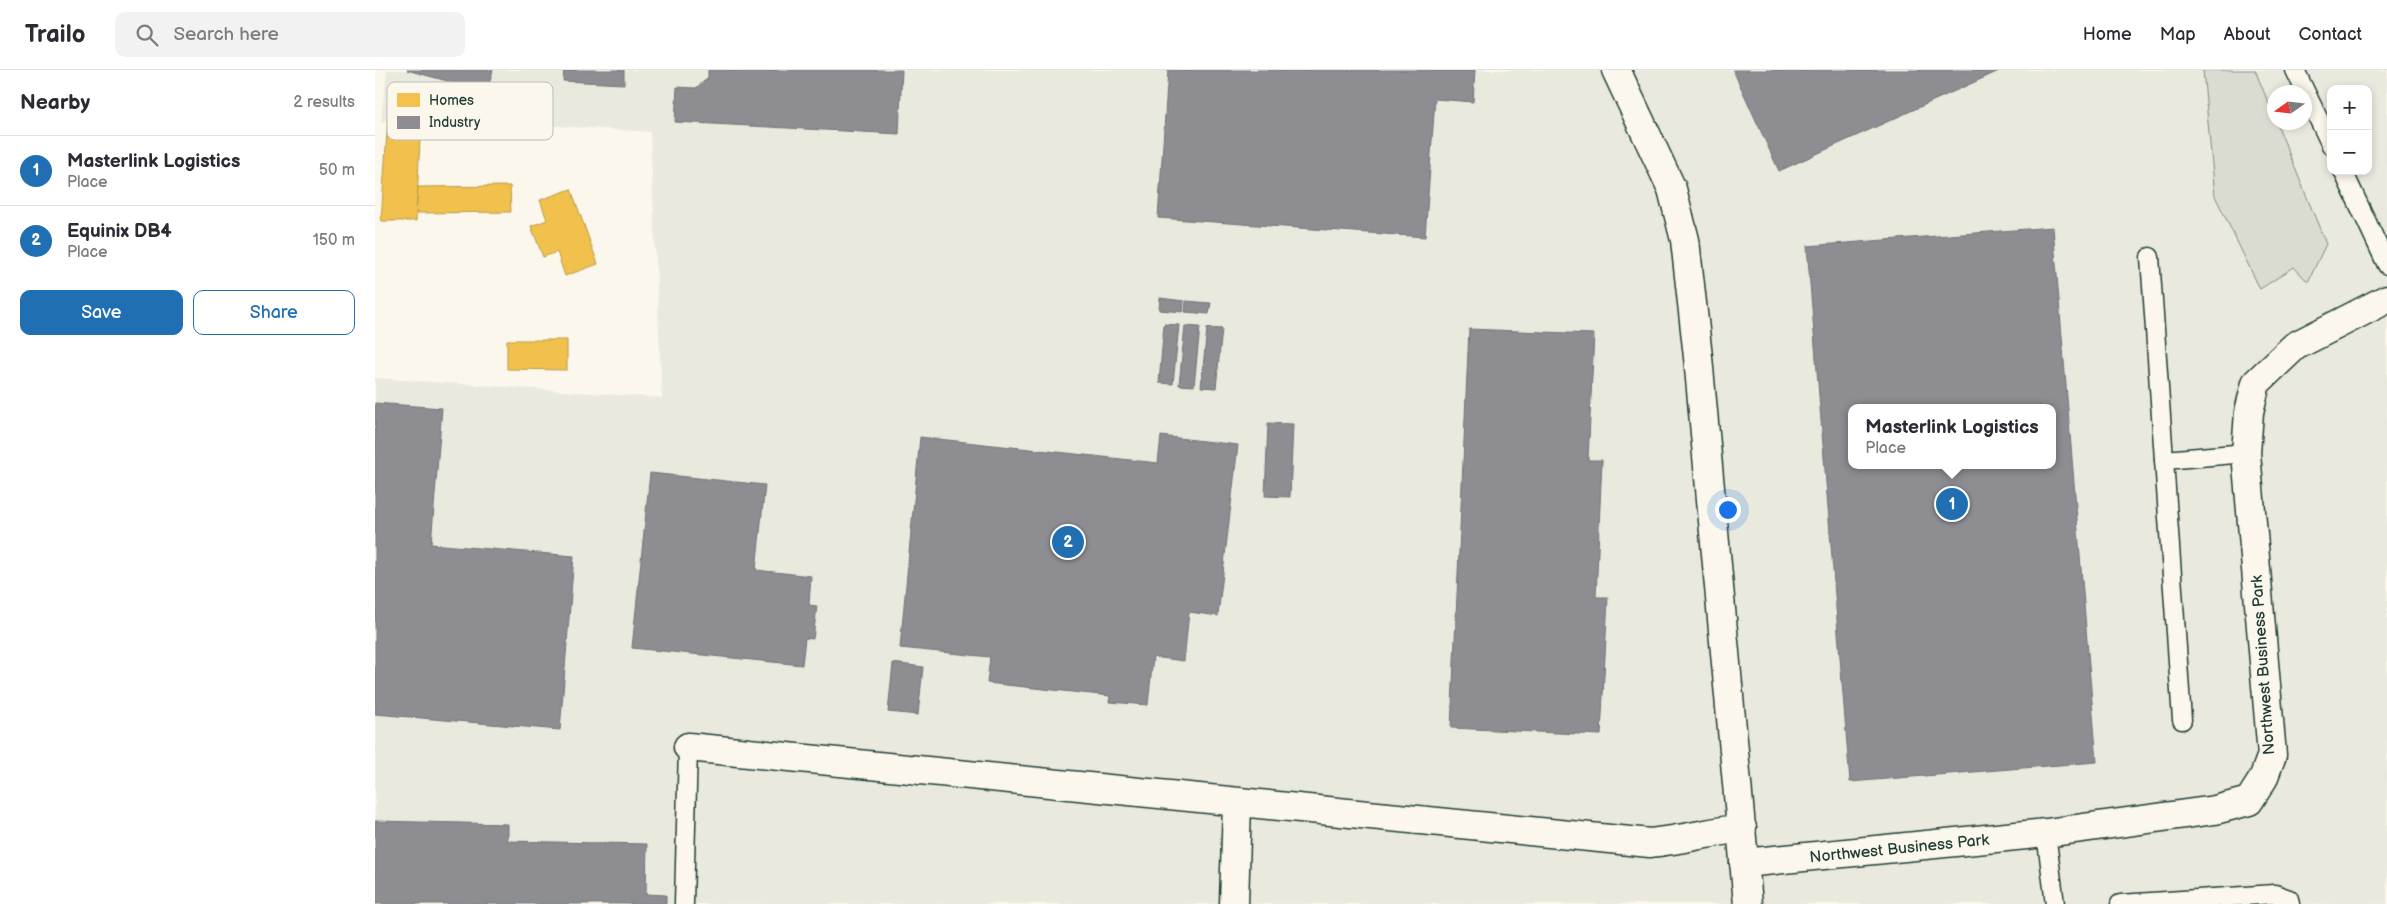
<!DOCTYPE html>
<html lang="en">
<head>
<meta charset="utf-8">
<style>
  body { margin:0; font-family:"Balsamiq Sans",sans-serif; background:#f2f2f3; color:#2b2b33 }
  .controls { position:absolute; right:15px; top:15px; display:grid; overflow:hidden; border-radius:10px; box-shadow:0 2px 8px #0003 }
  .controls button { width:45px; height:45px; display:grid; place-items:center; padding:0; border:0; border-bottom:1px solid #e1e1e2; background:#fff; color:#2b2b33; font:25px sans-serif }
  .compass { position:absolute; left:1892px; top:15px; width:45px; height:45px; border-radius:50%; background:#fff; box-shadow:0 2px 8px #0003; rotate:256deg }
  .you { position:absolute; left:1352px; top:439px; width:18px; height:18px; margin:-12px; border:4px solid #fff; border-radius:50%; background:#1a73e8; box-shadow:0 0 0 8px #1a73e833 }
  .badge { display:grid; place-items:center; width:32px; height:32px; border-radius:50%; background:#1f6fb2; color:#fff; font-size:16px; font-weight:700 }
  .pin { position:absolute; translate:-50% -50%; border:2px solid #fff; box-shadow:0 1px 5px #0006 }
  .popup { position:absolute; left:1473px; top:334px; width:208px; height:65px; box-sizing:border-box; display:grid; place-content:center; border-radius:10px; background:#fff; filter:drop-shadow(0 1px 4px #0005); font-size:16px; white-space:nowrap; color:#7c7c81 }
  .popup b { font-size:19px; color:#2b2b33 }
  .popup::after { content:''; position:absolute; left:50%; top:100%; margin-left:-10px; border:10px solid transparent; border-top-color:#fff }
  .list { margin:0; padding:0; list-style:none }
  h2 { display:flex; justify-content:space-between; align-items:center; height:65px; margin:0; padding:0 20px; font-size:21px }
  h2 small { font-size:16px; font-weight:400; color:#7c7c81 }
  .list li { display:grid; grid-template-columns:32px 1fr auto; gap:15px; align-items:center; box-sizing:border-box; height:70px; padding:0 20px; border-top:1px solid #e1e1e2 }
  .list b { display:block; font-size:19px; white-space:nowrap }
  .list p { margin:0; font-size:16px; white-space:nowrap; color:#7c7c81 }
  .list em { font-size:16px; font-style:normal; color:#7c7c81 }
  .actions { display:flex; gap:10px; padding:15px 20px }
  .actions a { flex:1; padding:11px 0; border:1px solid #1f6fb2; border-radius:10px; text-align:center; font-size:18px; color:#1f6fb2 }
  .actions .main { background:#1f6fb2; color:#fff }
  .icon { flex:none; width:28px; height:28px; fill:none; stroke:currentColor; stroke-width:2; stroke-linecap:round; stroke-linejoin:round }
  .map { position:relative; flex:none; width:2012px; height:834px; overflow:hidden }
  header { display:flex; align-items:center; gap:30px; box-sizing:border-box; height:70px; padding:0 25px; background:#fff; border-bottom:1px solid #e1e1e2 }
  header strong { font-size:24px }
  nav { display:flex; gap:28px; margin-inline-start:auto; font-size:18px }
  .search { width:350px; height:45px; background:#f2f2f3; display:flex; align-items:center; gap:12px; box-sizing:border-box; padding:0 18px; border-radius:10px; color:#7c7c81; font-size:19px }
  main { display:flex }
  aside { flex:1; background:#fff }
  .map>svg:first-child { display:block }
</style>
</head>
<body>
<header>
<strong>Trailo</strong>
<div class="search"><svg class="icon" aria-label="search" viewBox="0 0 24 24"><circle cx="10" cy="10" r="6"/><path d="M15 15l6 6"/></svg>Search here</div>
<nav><a>Home</a><a>Map</a><a>About</a><a>Contact</a></nav>
</header>
<main>
<aside>
<h2>Nearby<small>2 results</small></h2>
<ul class="list">
<li><span class="badge">1</span><div><b>Masterlink Logistics</b><p>Place</p></div><em>50 m</em></li>
<li><span class="badge">2</span><div><b>Equinix DB4</b><p>Place</p></div><em>150 m</em></li>
</ul>
<div class="actions"><a class="main">Save</a><a>Share</a></div>
</aside>
<div class="map">
<svg width="2012" height="834" viewBox="0 0 2012 834">
  <rect width="100%" height="100%" fill="#fbf7ec"/>
  <filter id="ink" filterUnits="userSpaceOnUse"><feTurbulence type="fractalNoise" baseFrequency=".02" numOctaves="2"/><feDisplacementMap in="SourceGraphic" scale="10" xChannelSelector="R" yChannelSelector="G"/><feConvolveMatrix kernelMatrix="1 2 1 2 8 2 1 2 1" color-interpolation-filters="sRGB"/></filter>
  <g filter="url(#ink)">
    <path fill="#eae9de" fill-rule="evenodd" d="M 12,0 L 2012,0 L 2012,834 L 0,834 L 0,308 L 287,328 L 275,62 L 184,56 L 6,51 ZM 1956,19 L 1993,19 L 1993,101 L 1956,101 ZM 1900,22 L 1930,22 L 1930,52 L 1900,52 ZM 1477,338 L 1677,338 L 1677,395 L 1477,395 Z"/>
    <polygon fill="#dbdcd1" stroke="#7d8c82" points="1828,0 1880,0 1951,174 1933,212 1919,197 1885,219 1840,126"/>
    <g fill="#f2c14e" stroke="#b39946">
      <polygon points="13,47 46,48 41,151 6,151"/>
      <polygon points="135,116 136,142 41,143 43,117"/>
      <polygon points="196,119 223,194 190,206 182,182 168,187 156,156 172,150 165,130"/>
      <polygon points="132,270 192,270 192,300 132,299"/>
    </g>
    <g fill="#8d8d92" stroke="#6c7576" fill-rule="evenodd">
      <polygon points="32,0 118,0 112,22"/>
      <polygon points="189,0 249,0 249,14 188,11"/>
      <polygon points="333,0 527,0 524,64 300,52 302,17 321,18 333,8"/>
      <polygon points="793,0 1100,0 1098,32 1060,29 1050,167 783,148"/>
      <polygon points="1358,0 1626,0 1404,101"/>
      <polygon points="23,22 137,27 136,52 13,47"/>
      <path d="M 1678,157 L 1722,692 L 1475,712 L 1432,176 ZM 1477,338 L 1677,338 L 1677,395 L 1477,395 Z"/>
      <polygon points="785,228 809,231 808,242 784,240"/>
      <polygon points="811,231 836,233 834,244 810,242"/>
      <polygon points="789,254 804,255 798,314 784,313"/>
      <polygon points="810,256 825,257 819,316 804,315"/>
      <polygon points="832,258 847,259 841,318 826,317"/>
      <polygon points="1094,259 1219,264 1213,390 1227,390 1221,527 1233,527 1226,665 1076,658"/>
      <polygon points="0,333 67,338 56,474 199,486 185,660 0,644"/>
      <polygon points="893,353 918,354 915,427 890,426"/>
      <polygon points="786,366 863,375 843,546 814,542 809,591 778,587 773,635 734,632 735,626 612,613 615,587 525,578 545,367 783,393"/>
      <polygon points="275,403 390,415 381,500 436,506 434,535 442,536 438,569 430,568 427,595 257,578"/>
      <polygon points="518,593 548,597 543,645 513,642"/>
      <polygon points="0,751 133,754 133,771 272,774 271,824 291,825 291,834 0,834"/>
    </g>
    <g fill="none" stroke-linecap="round" stroke-linejoin="round">
      <g stroke="#1f3d34" stroke-width="21">
        <g id="lane">
          <polyline points="1920,0 1956,75"/>
          <polyline points="1968,101 2012,195"/>
          <polyline points="1775,187 1807,650"/>
          <polyline points="1789,390 1871,383"/>
          <polyline points="1671,763 1680,834"/>
          <polyline points="309,834 313,677"/>
          <polyline points="1745,834 1900,824 1914,829 1915,834"/>
        </g>
      </g>
      <g stroke="#1f3d34" stroke-width="31">
        <g id="street">
          <polyline points="1241,0 1297,119 1310,170 1323,287 1373,834"/>
          <path d="M 313,677 L 1275,773 C 1307,770 1336,762 1367,758"/>
          <path id="s1" d="M 1369,793 L 1671,763 L 1840,740 L 1874,731 L 1888,709 L 1897,685 L 1871,383 L 1874,342 L 1881,313 L 1920,276 L 2012,229"/>
          <polyline points="859,834 862,733"/>
        </g>
      </g>
      <use href="#lane" stroke="#fbf7ec" stroke-width="18"/>
      <use href="#street" stroke="#fbf7ec" stroke-width="28"/>
    </g>
  </g>
  <g text-anchor="middle" stroke-width="5" stroke-linejoin="round" paint-order="stroke">
    <g font-size="16" fill="#1f3d34" stroke="#fbf7ec">
      <text transform="translate(1887 595) rotate(-94)" y="6">Northwest Business Park</text>
      <text dy="6" stroke="none"><textPath href="#s1" startOffset="156">Northwest Business Park</textPath></text>
    </g>
  </g>
  <rect x="12" y="12" width="166" height="58" rx="8" fill="#fbf7ec" stroke="#b9bfb5" stroke-width="1"/>
  <rect x="22" y="23" width="23" height="14" fill="#f2c14e"/>
  <rect x="22" y="46" width="23" height="13" fill="#8d8d92"/>
  <g font-size="14" fill="#1f3d34">
    <text x="54" y="35">Homes</text>
    <text x="54" y="57">Industry</text>
  </g>
</svg>
<div class="controls">
<button>+</button>
<button>−</button>
</div>
<svg class="compass" viewBox="-18 -18 36 36"><path d="M0-13l5 13h-10z" fill="#e53935"/><path d="M0 13l5-13h-10z" fill="#7c7c81"/></svg>
<div class="you"></div>
<div class="pin badge" style="left:1577px;top:434px">1</div>
<div class="popup"><b>Masterlink Logistics</b>Place</div>
<div class="pin badge" style="left:693px;top:472px">2</div>
</div>
</main>
</body>
</html>
